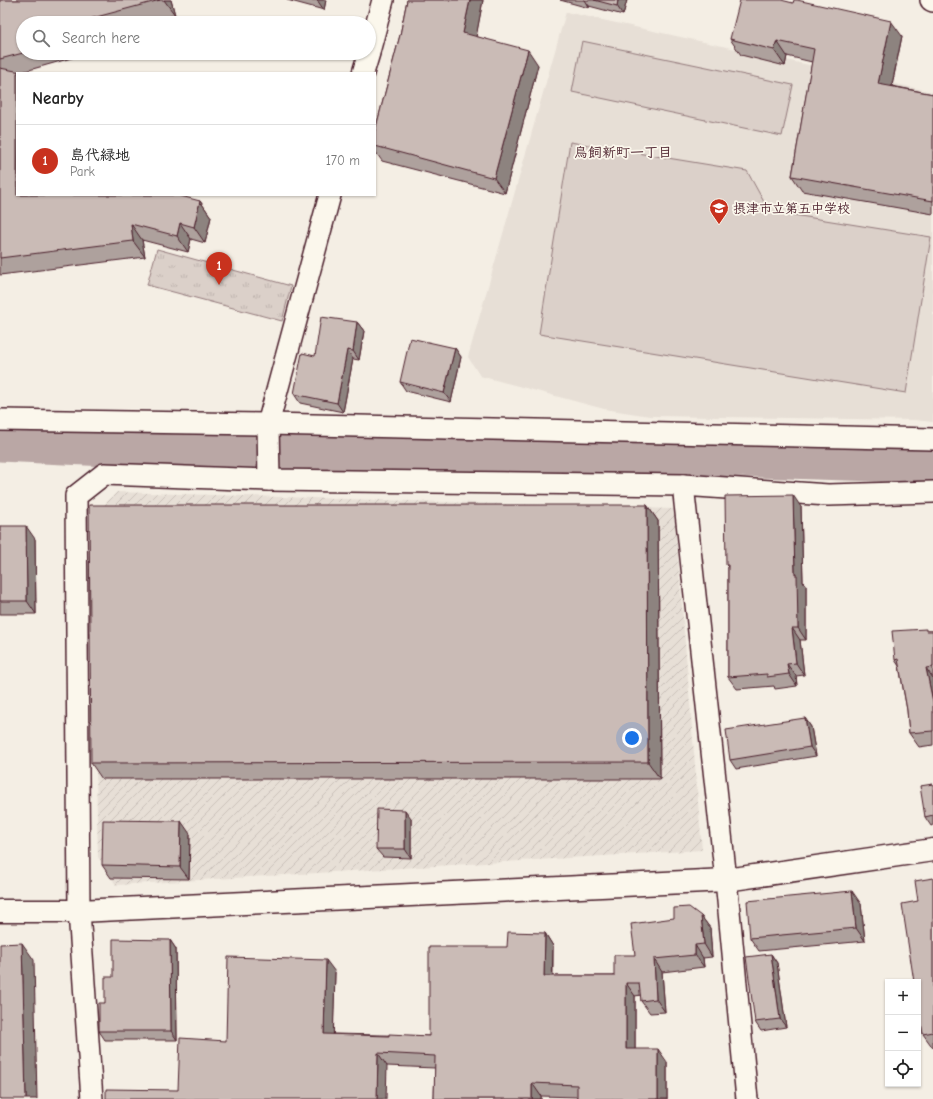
<!DOCTYPE html>
<html lang="en">
<head>
<meta charset="utf-8">
<style>
  body { margin:0; font-family:"Comic Neue","Klee One",sans-serif; background:#f2f2f2; color:#222 }
  .controls { position:absolute; right:12px; bottom:12px; display:grid; overflow:hidden; border-radius:0px; box-shadow:0 1px 3px #0004 }
  .controls button { width:36px; height:36px; display:grid; place-items:center; padding:0; border:0; border-bottom:1px solid #e0e0e0; background:#fff; color:#222; font:20px sans-serif }
  .you { position:absolute; left:632px; top:738px; width:14px; height:14px; margin:-10px; border:3px solid #fff; border-radius:50%; background:#1a73e8; box-shadow:0 0 0 6px #1a73e833 }
  .badge { display:grid; place-items:center; width:26px; height:26px; border-radius:50%; background:#c8321e; color:#fff; font-size:13px; font-weight:700 }
  .pin { position:absolute; translate:-50% -33px; filter:drop-shadow(0 1px 2px #0008) }
  .pin::after { content:''; position:absolute; top:21px; width:14px; height:12px; background:inherit; clip-path:polygon(0 0,100% 0,50% 100%) }
  .list { margin:0; padding:0; list-style:none }
  h2 { display:flex; justify-content:space-between; align-items:center; height:52px; margin:0; padding:0 16px; font-size:17px }
  h2 small { font-size:13px; font-weight:400; color:#767676 }
  .list li { display:grid; grid-template-columns:26px 1fr auto; gap:12px; align-items:center; box-sizing:border-box; height:72px; padding:0 16px; border-top:1px solid #e0e0e0 }
  .list b { display:block; font-size:15px; white-space:nowrap }
  .list p { margin:0; font-size:13px; white-space:nowrap; color:#767676 }
  .list em { font-size:13px; font-style:normal; color:#767676 }
  .icon { flex:none; width:22px; height:22px; fill:none; stroke:currentColor; stroke-width:2; stroke-linecap:round; stroke-linejoin:round }
  .map { position:relative; flex:none; width:933px; height:1099px; overflow:hidden }
  .search { position:absolute; background:#fff; box-shadow:0 1px 3px #0004; left:16px; top:16px; width:360px; height:44px; display:flex; align-items:center; gap:10px; box-sizing:border-box; padding:0 14px; border-radius:22px; color:#767676; font-size:15px }
  .panel { position:absolute; background:#fff; box-shadow:0 1px 3px #0004; left:16px; top:72px; width:360px; height:124px; border-radius:0px }
  .map>svg:first-child { display:block }
</style>
</head>
<body>
<div class="map">
<svg width="933" height="1099" viewBox="0 0 933 1099">
  <defs>
    <pattern id="industrial-furrows" width="10" height="10" patternUnits="userSpaceOnUse"><rect width="10" height="10" fill="#e7dfd6"/><path d="M-1 1l2-2M0 10L10 0M9 11l2-2" fill="none" stroke="#c8bfb8"/></pattern>
    <pattern id="grass-tufts" width="24" height="20" patternUnits="userSpaceOnUse"><rect width="24" height="20" fill="#dbd0c9"/><path d="M3 7l-1-3M5 7V3M7 7l1-3M15 17l-1-3M17 17v-4M19 17l1-3" fill="none" stroke="#bdb2ad"/></pattern>
  </defs>
  <rect width="100%" height="100%" fill="#f4eee4"/>
  <filter id="ink" filterUnits="userSpaceOnUse"><feTurbulence type="fractalNoise" baseFrequency=".025" numOctaves="2"/><feDisplacementMap in="SourceGraphic" scale="8" xChannelSelector="R" yChannelSelector="G"/><feConvolveMatrix kernelMatrix="1 2 1 2 8 2 1 2 1" color-interpolation-filters="sRGB"/></filter>
  <g filter="url(#ink)">
    <polygon fill="#e7dfd6" points="566,12 933,92 933,422 915,420 650,416 604,409 480,376 468,357"/>
    <polygon fill="url(#industrial-furrows)" points="117,492 674,509 702,850 116,885 98,857 90,519"/>
    <polygon fill="url(#grass-tufts)" stroke="#92787a" points="157,249 291,286 282,321 147,285"/>
    <g fill="#dbd0c9" stroke="#92787a">
      <polygon points="582,41 793,85 782,136 572,92"/>
      <polygon points="570,142 747,171 769,211 931,237 906,393 539,334"/>
    </g>
    <g fill="none" stroke-linecap="round" stroke-linejoin="round">
      <polyline stroke="#baa7a5" stroke-width="43" points="0,440 108,445 672,453 933,462"/>
      <g stroke="#4a1f2b" stroke-width="24">
        <g id="street">
          <polyline points="931,0 933,1"/>
          <polyline points="369,52 383,0"/>
          <polyline points="363,73 369,53"/>
          <polyline points="0,420 268,424 933,439"/>
          <polyline points="269,480 268,424 330,195"/>
          <polyline points="683,485 726,880 747,1099"/>
          <polyline points="92,1099 79,911 76,496 104,474 269,480 683,485 828,495 933,492"/>
        </g>
      </g>
      <g stroke="#4a1f2b" stroke-width="25">
        <polyline id="secondary" points="0,911 79,911 726,880 933,850"/>
      </g>
      <use href="#street" stroke="#fbf7ec" stroke-width="21"/>
      <use href="#secondary" stroke="#fbf7ec" stroke-width="22"/>
    </g>
    <g fill="#aea19d" stroke="#4a1f2b">
      <polygon points="0,0 171,0 175,15 145,23 23,23 23,53 81,53 82,55 22,72 17,195 200,201 211,217 205,243 191,239 188,252 142,240 145,257 0,275"/>
      <polygon points="287,0 326,0 324,10"/>
      <polygon points="407,0 483,0 476,36 538,65 505,193 382,161 375,151 375,131 400,35"/>
      <polygon points="560,0 627,0 623,15 589,6 589,8"/>
      <polygon points="902,36 892,86 933,94 933,214 802,191 792,176 812,62 787,56 785,66 741,55 730,39"/>
      <polygon points="357,322 364,331 359,360 353,359 343,412 300,403 294,394 315,356"/>
      <polygon points="455,348 461,357 451,402 406,391 400,382"/>
      <polygon points="647,505 658,521 660,779 102,779 91,763"/>
      <polygon points="801,507 803,582 806,586 806,640 800,640 804,675 796,676 797,686 775,689 774,686 737,689 728,677 728,567 726,565"/>
      <polygon points="0,526 35,539 36,614 0,614"/>
      <polygon points="927,631 933,631 933,745 919,747 909,733 907,710 899,666 895,660"/>
      <polygon points="805,718 811,727 816,756 736,769 730,760"/>
      <polygon points="933,784 933,825 931,826 925,817"/>
      <polygon points="411,818 411,858 383,857 376,849"/>
      <polygon points="190,834 189,879 111,878 102,865"/>
      <polygon points="933,878 933,1048 923,1034 918,901"/>
      <polygon points="861,904 865,941 759,951 750,938"/>
      <polygon points="701,916 710,928 712,957 703,958 704,967 662,972 665,1012 650,1013 641,1001 641,995 635,996 635,1049 667,1062 667,1099 577,1099 577,1097 541,1096 541,1099 434,1099 435,1068 387,1066 178,1090 226,1041 335,972 333,1034 429,1036 507,947 545,933 553,946 553,976 614,976 635,955"/>
      <polygon points="170,940 176,949 177,1040 105,1040 99,1031 105,1003 113,977"/>
      <polygon points="771,954 777,963 786,1027 761,1031 755,1022"/>
    </g>
    <g fill="#8d837f" stroke="#4a1f2b">
      <polygon points="164,0 171,0 175,15"/>
      <polygon points="317,0 326,0 324,10"/>
      <polygon points="470,0 483,0 474,48 463,33"/>
      <polygon points="584,0 585,0 589,6 589,8"/>
      <polygon points="618,0 627,0 623,15 617,6"/>
      <polygon points="891,21 902,36 889,99 878,84"/>
      <polygon points="777,41 787,56 785,66 774,50"/>
      <polygon points="528,50 538,65 505,193 494,178"/>
      <polygon points="200,201 211,217 205,243 194,227"/>
      <polygon points="180,223 191,239 188,252 177,236"/>
      <polygon points="131,224 142,240 145,257 133,241"/>
      <polygon points="357,322 364,331 359,360 353,351"/>
      <polygon points="455,348 461,357 451,402 444,393"/>
      <polygon points="347,350 353,359 343,412 337,403"/>
      <polygon points="793,495 801,507 803,582 806,586 806,640 798,628 795,575"/>
      <polygon points="647,505 658,521 660,779 648,762"/>
      <polygon points="26,526 35,539 36,614 27,601"/>
      <polygon points="792,628 800,640 804,675 796,663"/>
      <polygon points="787,664 796,676 797,686 789,674"/>
      <polygon points="926,668 933,678 933,702"/>
      <polygon points="805,718 811,727 816,756 810,747"/>
      <polygon points="405,810 411,818 411,858 405,849"/>
      <polygon points="181,821 190,834 189,879 180,867"/>
      <polygon points="852,891 861,904 865,941 856,928"/>
      <polygon points="701,916 710,928 712,957 704,944"/>
      <polygon points="545,933 553,946 552,989 544,976"/>
      <polygon points="170,940 176,949 177,1040 171,1031"/>
      <polygon points="22,943 34,960 37,1099 26,1099"/>
      <polygon points="695,945 703,958 704,967 695,955"/>
      <polygon points="771,954 777,963 786,1027 780,1019"/>
      <polygon points="654,959 662,972 665,1012 656,999"/>
      <polygon points="326,960 335,972 333,1047 324,1034"/>
      <polygon points="626,983 635,996 635,1061 626,1049"/>
      <polygon points="658,1049 667,1062 667,1099 658,1099"/>
      <polygon points="378,1053 387,1066 386,1099 377,1099"/>
      <polygon points="532,1083 541,1096 541,1099 532,1099"/>
    </g>
    <g fill="#cabbb6" stroke="#4a1f2b">
      <polygon points="0,0 160,0 74,23 23,23 23,53 0,59"/>
      <polygon points="407,0 470,0 463,33 528,50 494,178 375,146 375,131 400,35"/>
      <polygon points="594,0 618,0 617,6"/>
      <polygon points="740,0 781,0 793,3 794,0 797,0 891,21 878,84 933,94 933,201 792,176 814,49 777,41 774,50 730,39"/>
      <polygon points="0,68 26,73 17,73 17,195 177,195 200,201 194,227 180,223 177,236 131,224 133,241 0,258"/>
      <polygon points="321,317 357,322 353,351 347,350 337,403 294,394 302,353 315,356"/>
      <polygon points="410,338 455,348 444,393 400,382"/>
      <polygon points="793,495 795,575 797,575 798,628 792,628 796,663 787,664 789,674 767,677 767,674 728,677 728,565 726,565 725,496"/>
      <polygon points="89,505 647,505 648,762 91,763"/>
      <polygon points="0,526 26,526 27,601 0,601"/>
      <polygon points="926,629 926,631 933,631 933,667 926,668 933,702 933,731 909,733 907,710 898,659 895,660 892,631"/>
      <polygon points="805,718 810,747 730,760 726,730"/>
      <polygon points="933,784 933,815 925,817 920,786"/>
      <polygon points="377,809 405,810 405,849 376,849"/>
      <polygon points="103,820 181,821 180,867 102,865"/>
      <polygon points="933,878 933,1032 923,1034 918,1004 918,982 914,982 902,904 918,901 915,881"/>
      <polygon points="852,891 856,928 750,938 747,901"/>
      <polygon points="689,907 701,916 704,944 695,945 695,955 654,959 656,999 641,1001 639,983 626,983 626,1049 658,1049 658,1099 577,1099 577,1085 532,1083 532,1099 434,1099 435,1056 378,1053 377,1099 106,1099 106,1089 178,1090 180,1038 226,1041 228,957 326,960 324,1034 389,1036 389,1034 429,1036 429,947 507,947 508,932 545,933 544,976 614,976 614,955 635,955 631,924 674,918 674,908"/>
      <polygon points="113,939 170,940 171,1031 99,1031 99,1003 105,1003 105,977 113,977"/>
      <polygon points="22,943 26,1099 0,1099 0,944"/>
      <polygon points="771,954 780,1019 755,1022 746,957"/>
    </g>
  </g>
  <defs>
    <g id="school-pin" transform="scale(1)"><path d="M0 17L-7.5 6A9.5 9.5 0 1 1 7.5 6Z" fill="#c8321e" stroke="#fbf7ec"/><path d="M0-5L7-2L0 1L-7-2ZM-4 1L0 2.5L4 1V4Q0 6-4 4Z" fill="#fff"/></g>
  </defs>
  <g fill-rule="evenodd">
    <use href="#school-pin" x="719" y="208"/>
  </g>
  <g text-anchor="middle" stroke-width="3.5" stroke-linejoin="round" paint-order="stroke">
    <g font-size="13" font-weight="bold" fill="#4a1f2b" stroke="#fbf7ec" text-anchor="start">
      <text x="733" y="213">摂津市立第五中学校</text>
    </g>
    <g font-size="14" font-weight="bold" fill="#4a1f2b" stroke="#fbf7ec">
      <text x="623" y="157">鳥飼新町一丁目</text>
    </g>
  </g>
</svg>
<div class="controls">
<button>+</button>
<button>−</button>
<button><svg class="icon" aria-label="locate" viewBox="0 0 24 24"><circle cx="12" cy="12" r="6"/><path d="M12 2v4M12 18v4M2 12h4M18 12h4"/></svg></button>
</div>
<div class="you"></div>
<div class="pin badge" style="left:219px;top:285px">1</div>
<div class="search"><svg class="icon" aria-label="search" viewBox="0 0 24 24"><circle cx="10" cy="10" r="6"/><path d="M15 15l6 6"/></svg>Search here</div>
<section class="panel">
<h2>Nearby<small></small></h2>
<ul class="list">
<li><span class="badge">1</span><div><b>島代緑地</b><p>Park</p></div><em>170 m</em></li>
</ul>
</section>
</div>
</body>
</html>
